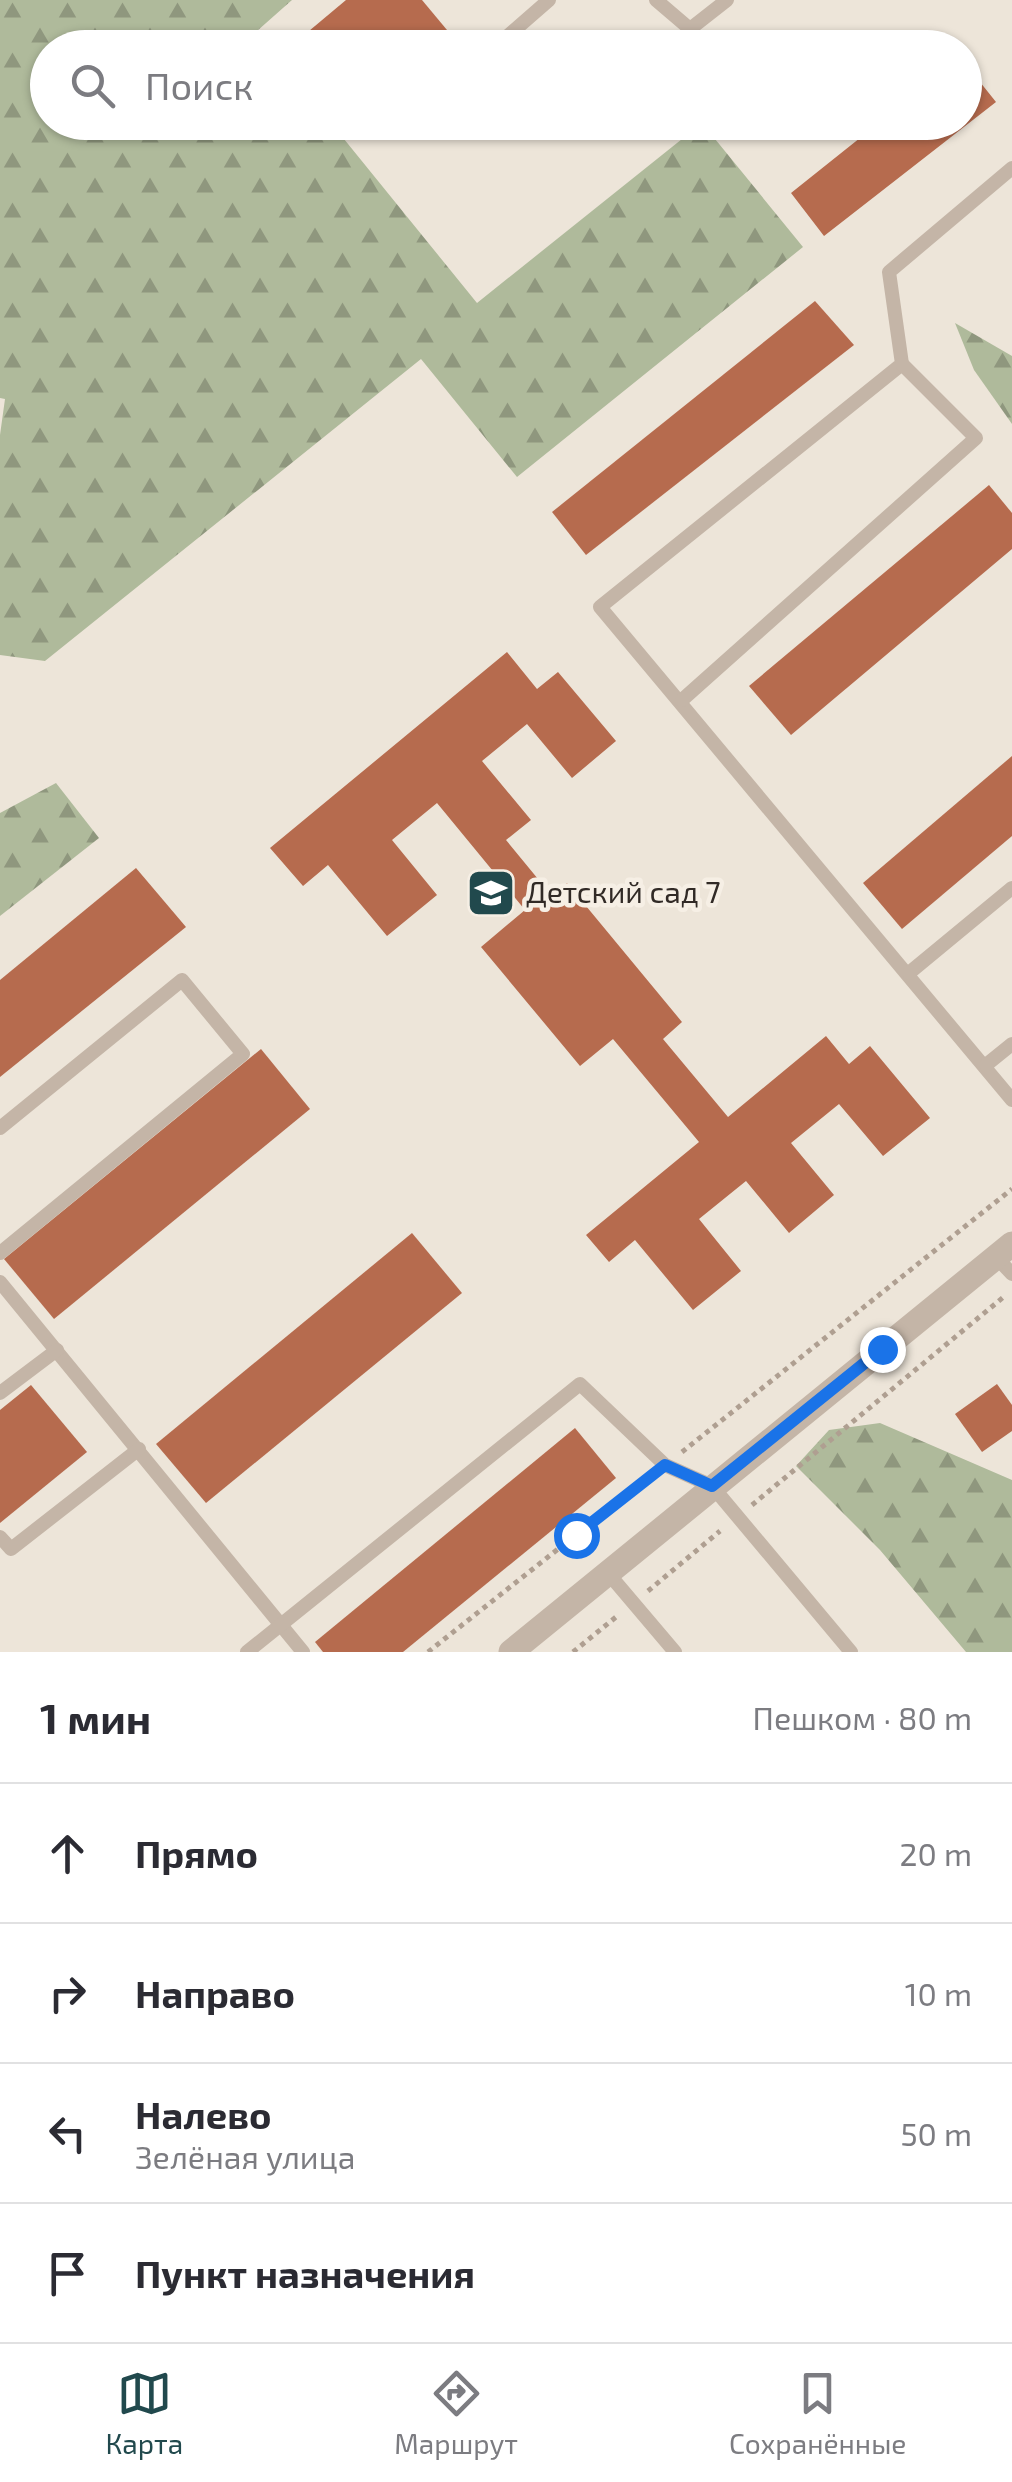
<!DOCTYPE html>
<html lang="ru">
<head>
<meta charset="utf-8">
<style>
  body { margin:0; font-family:"Exo 2",sans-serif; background:#f7f7f7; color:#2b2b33 }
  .stop { position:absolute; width:30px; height:30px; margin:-22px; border:8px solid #1a73e8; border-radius:50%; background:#fff }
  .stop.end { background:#1a73e8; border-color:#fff; box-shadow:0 2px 10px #0008 }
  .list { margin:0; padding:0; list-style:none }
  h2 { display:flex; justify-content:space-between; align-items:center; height:130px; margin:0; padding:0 40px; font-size:42px }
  h2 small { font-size:32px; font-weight:400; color:#7c7c81 }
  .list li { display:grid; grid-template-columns:65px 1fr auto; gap:30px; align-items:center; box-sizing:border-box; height:140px; padding:0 40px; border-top:2px solid #e1e1e2 }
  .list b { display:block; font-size:38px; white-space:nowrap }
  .list p { margin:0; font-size:32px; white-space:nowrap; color:#7c7c81 }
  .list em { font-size:32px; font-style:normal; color:#7c7c81 }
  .icon { flex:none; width:55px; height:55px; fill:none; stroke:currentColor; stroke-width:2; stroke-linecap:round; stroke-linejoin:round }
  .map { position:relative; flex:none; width:1012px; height:1652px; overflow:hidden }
  .search { position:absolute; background:#fff; box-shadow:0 2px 8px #0004; left:30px; right:30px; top:30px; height:110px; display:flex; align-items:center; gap:25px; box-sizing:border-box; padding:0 35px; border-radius:55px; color:#7c7c81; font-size:38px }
  .sheet { height:690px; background:#fff }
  nav { display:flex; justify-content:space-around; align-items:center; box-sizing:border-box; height:140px; border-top:2px solid #e1e1e2; background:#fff; font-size:28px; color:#7c7c81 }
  nav a { display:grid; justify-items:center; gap:5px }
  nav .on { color:#21494d }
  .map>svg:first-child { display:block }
</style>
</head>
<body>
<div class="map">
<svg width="1012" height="1652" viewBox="0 0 1012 1652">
  <defs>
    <pattern id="forest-firs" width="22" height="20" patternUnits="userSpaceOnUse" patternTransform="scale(2.5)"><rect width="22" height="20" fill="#afba9b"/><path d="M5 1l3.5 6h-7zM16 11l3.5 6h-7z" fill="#8f977e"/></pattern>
  </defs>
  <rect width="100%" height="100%" fill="#ede5d9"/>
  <g fill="url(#forest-firs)">
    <polygon points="0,0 292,0 257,31 271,47 48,48 48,122 331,123 477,303 702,123 803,247 517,477 421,359 45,661 0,655 0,435 5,399 0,398"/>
    <polygon points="955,323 1012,356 1012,424 974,370"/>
    <polygon points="56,783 99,838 0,916 0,813"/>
    <polygon points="880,1423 1012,1480 1012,1652 966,1652 880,1550 796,1466 829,1430"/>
  </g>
  <g fill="#b66b4e">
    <polygon points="346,0 422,0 462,48 323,48 309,31"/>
    <polygon points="964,62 996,102 824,236 791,193 880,122 964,122"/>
    <polygon points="815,301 854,345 586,555 552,512"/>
    <polygon points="989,485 1012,513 1012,549 791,735 749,686"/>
    <polygon points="507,652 537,689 558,672 616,741 572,778 527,724 482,761 531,820 506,840 552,896 567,883 682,1022 663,1039 728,1117 826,1036 849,1064 870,1046 930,1118 883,1156 839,1104 791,1143 834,1195 789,1233 746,1181 699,1219 741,1271 693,1310 635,1240 609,1262 586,1235 699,1142 613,1039 580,1066 481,947 525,910 437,803 392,840 437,895 387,936 328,865 303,886 270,848"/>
    <polygon points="1012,756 1012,836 902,929 863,883"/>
    <polygon points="136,868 186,927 0,1077 0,980"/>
    <polygon points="261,1049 310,1109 54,1319 4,1259"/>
    <polygon points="412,1233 462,1293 206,1503 156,1444"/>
    <polygon points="997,1384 1012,1405 1012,1431 982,1452 955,1414"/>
    <polygon points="31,1385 87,1452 0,1523 0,1410"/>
    <polygon points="575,1428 616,1478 403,1652 323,1652 315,1642"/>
  </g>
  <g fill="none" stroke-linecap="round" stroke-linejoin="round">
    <g stroke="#af9f91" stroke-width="5" stroke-dasharray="5 5" stroke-linecap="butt">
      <polyline points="682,1452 1012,1189"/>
      <polyline points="752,1505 1006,1295"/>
      <polyline points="648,1591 720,1531"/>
      <polyline points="428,1652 649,1477"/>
      <polyline points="573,1652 616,1617"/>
    </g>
    <g stroke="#c4b5a7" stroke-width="14">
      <polyline points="656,0 690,29 727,0"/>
      <polyline points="494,48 549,0"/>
      <polyline points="1012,168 889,272 902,364 600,607 1012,1100"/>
      <polyline points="682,700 976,438 902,364"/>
      <polyline points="909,973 1012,888"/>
      <polyline points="986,1065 1012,1044"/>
      <polyline points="0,1128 182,980 243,1054 0,1253"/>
      <polyline points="996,1257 1012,1274"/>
      <polyline points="0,1282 303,1652"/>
      <polyline points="0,1393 57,1350"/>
      <polyline points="0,1537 11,1549 139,1449"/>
      <polyline points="608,1573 675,1652"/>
      <polyline points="247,1652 580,1384 665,1465 712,1486 851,1652"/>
    </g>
    <polyline stroke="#c4b5a7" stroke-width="25" points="511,1652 1012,1244"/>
  </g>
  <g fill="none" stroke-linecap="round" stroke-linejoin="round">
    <polyline stroke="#1a73e8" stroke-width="12" points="576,1535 665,1465 712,1486 882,1349"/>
  </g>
  <defs>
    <g id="school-square" transform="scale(2.5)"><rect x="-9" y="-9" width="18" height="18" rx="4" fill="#21494d" stroke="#f6efe5"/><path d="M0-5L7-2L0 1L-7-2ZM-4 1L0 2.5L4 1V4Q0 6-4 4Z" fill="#fff"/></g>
  </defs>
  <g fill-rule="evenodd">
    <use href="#school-square" x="491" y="893"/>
  </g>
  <g text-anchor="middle" stroke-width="9" stroke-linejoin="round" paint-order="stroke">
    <g font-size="30" fill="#312a26" stroke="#f6efe5" text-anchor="start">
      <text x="526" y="903">Детский сад 7</text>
    </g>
  </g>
</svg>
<div class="stop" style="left:576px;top:1535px"></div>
<div class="stop end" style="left:882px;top:1349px"></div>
<div class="search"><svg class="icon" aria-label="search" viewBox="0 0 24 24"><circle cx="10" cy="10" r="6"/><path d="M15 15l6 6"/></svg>Поиск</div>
</div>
<section class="sheet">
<h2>1 мин<small>Пешком · 80 m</small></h2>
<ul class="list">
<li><svg class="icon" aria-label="ahead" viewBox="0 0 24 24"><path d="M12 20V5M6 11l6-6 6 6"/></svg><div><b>Прямо</b></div><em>20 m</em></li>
<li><svg class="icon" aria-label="right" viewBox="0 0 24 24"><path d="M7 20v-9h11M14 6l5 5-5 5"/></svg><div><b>Направо</b></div><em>10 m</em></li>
<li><svg class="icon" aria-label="left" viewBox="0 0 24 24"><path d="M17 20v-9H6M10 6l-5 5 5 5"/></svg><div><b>Налево</b><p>Зелёная улица</p></div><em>50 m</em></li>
<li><svg class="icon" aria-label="arrive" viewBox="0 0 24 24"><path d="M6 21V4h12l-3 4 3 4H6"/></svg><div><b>Пункт назначения</b></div></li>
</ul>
</section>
<nav>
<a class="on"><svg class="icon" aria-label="map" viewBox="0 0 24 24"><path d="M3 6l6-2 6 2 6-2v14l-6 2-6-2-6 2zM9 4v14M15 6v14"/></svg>Карта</a>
<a><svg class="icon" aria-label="directions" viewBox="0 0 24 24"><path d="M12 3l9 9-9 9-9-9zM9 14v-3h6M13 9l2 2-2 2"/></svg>Маршрут</a>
<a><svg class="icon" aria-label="saved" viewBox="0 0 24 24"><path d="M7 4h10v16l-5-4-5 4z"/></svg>Сохранённые</a>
</nav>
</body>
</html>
